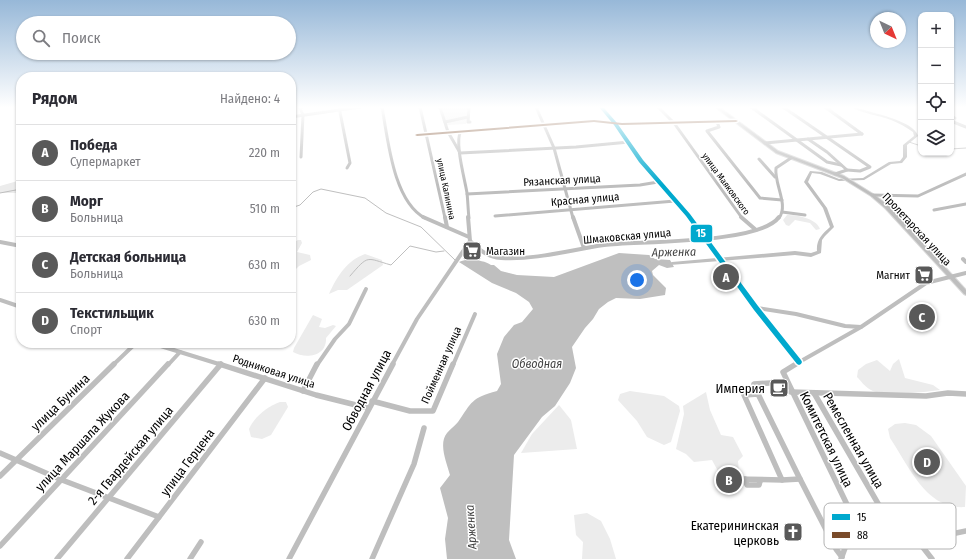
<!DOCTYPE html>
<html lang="ru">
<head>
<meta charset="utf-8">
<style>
  body { margin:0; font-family:"Fira Sans Condensed",sans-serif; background:#f2f2f3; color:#2b2b33 }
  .controls { position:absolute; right:12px; top:12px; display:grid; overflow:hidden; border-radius:8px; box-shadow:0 1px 3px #0004 }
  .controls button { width:36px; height:36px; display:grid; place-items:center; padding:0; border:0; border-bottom:1px solid #e1e1e2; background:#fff; color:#2b2b33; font:20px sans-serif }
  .compass { position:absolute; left:870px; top:12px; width:36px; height:36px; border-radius:50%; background:#fff; box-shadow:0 1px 3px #0004; rotate:137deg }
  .you { position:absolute; left:637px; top:280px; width:14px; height:14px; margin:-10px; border:3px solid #fff; border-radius:50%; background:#1a73e8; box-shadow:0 0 0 6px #1a73e833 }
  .badge { display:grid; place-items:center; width:26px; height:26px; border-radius:50%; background:#595959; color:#fff; font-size:13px; font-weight:700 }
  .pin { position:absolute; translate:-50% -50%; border:2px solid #fff; box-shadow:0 1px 4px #0006 }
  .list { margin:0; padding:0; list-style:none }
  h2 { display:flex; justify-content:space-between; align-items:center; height:52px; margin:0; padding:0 16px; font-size:17px }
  h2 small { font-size:13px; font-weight:400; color:#7c7c81 }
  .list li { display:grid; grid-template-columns:26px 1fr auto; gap:12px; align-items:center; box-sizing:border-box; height:56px; padding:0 16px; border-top:1px solid #e1e1e2 }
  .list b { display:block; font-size:15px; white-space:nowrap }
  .list p { margin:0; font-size:13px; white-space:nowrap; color:#7c7c81 }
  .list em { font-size:13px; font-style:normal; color:#7c7c81 }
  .icon { flex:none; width:22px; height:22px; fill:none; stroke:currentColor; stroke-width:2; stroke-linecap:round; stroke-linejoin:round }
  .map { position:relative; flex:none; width:966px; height:559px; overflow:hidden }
  .search { position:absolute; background:#fff; box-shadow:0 1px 3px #0004; left:16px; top:16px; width:280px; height:44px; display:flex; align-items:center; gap:10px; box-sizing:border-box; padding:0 14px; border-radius:22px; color:#7c7c81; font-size:15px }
  .panel { position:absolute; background:#fff; box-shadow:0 1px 3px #0004; left:16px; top:72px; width:280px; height:276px; border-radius:16px }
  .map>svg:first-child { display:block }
</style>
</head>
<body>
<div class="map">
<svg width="966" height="559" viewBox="0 0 966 559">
  <rect width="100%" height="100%" fill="#fff"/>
  <g fill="#ececec">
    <polygon points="441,107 468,107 466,124 446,125"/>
    <polygon points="21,180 21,193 0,193 0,186"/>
    <path d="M 787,215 C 797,215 816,218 820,229 L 816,230 L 810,223 L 795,220 L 789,226 L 786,225 L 783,220 Z"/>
    <polygon points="298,240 301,240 302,243 297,252 310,255 311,260 299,266 291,274 291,244"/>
    <path d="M 365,254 L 382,260 L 383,265 L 347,290 L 338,290 L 329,294 C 337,277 346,261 365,254 Z"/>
    <path d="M 313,315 L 322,319 L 319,327 L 325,328 L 333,325 L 336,326 L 326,338 C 327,357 305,359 293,352 L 294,348 Z"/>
    <path d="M 899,359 L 905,378 L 933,385 L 940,390 C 926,392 882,397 871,390 C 865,387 861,381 857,377 L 858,370 L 866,364 L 877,360 L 890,371 L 893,364 Z"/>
    <polygon points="630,391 664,396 679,406 680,411 671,442 664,445 647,437 637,421 618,400 620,394"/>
    <polygon points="706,392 710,410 721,435 733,437 743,456 738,461 739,472 719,473 712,460 694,462 686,454 676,449 684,414 683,406"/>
    <path d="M 280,402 L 286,402 L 288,407 L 271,435 L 262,439 L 251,437 L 249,429 C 255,416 267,407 280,402 Z"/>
    <polygon points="559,405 571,420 577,449 521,453 532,434"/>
    <path d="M 905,423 L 916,425 L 931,436 L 966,486 L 965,507 C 926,510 909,466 890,438 L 888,429 L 895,424 Z"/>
    <polygon points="587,513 601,521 610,539 616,559 582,559 583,542 576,535 574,515"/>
  </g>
  <path fill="#bfbfbf" d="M 619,253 L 649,255 L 655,259 L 670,260 L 674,267 L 667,268 L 659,265 L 652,271 L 653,275 L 666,288 L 665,295 L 640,299 L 616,298 L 608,302 L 599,309 L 593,319 L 585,328 L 572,347 L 576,368 L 570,383 L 555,406 L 542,417 L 514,455 L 509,540 L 516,559 L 447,559 L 445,539 L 448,518 L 440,488 L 450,475 C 447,463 438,444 447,433 C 450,429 455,426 458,422 C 472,402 471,398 497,391 L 501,384 L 497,354 L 504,337 L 514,325 L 522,322 L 533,309 L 529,302 L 516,293 L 492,283 L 459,262 C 468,258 483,260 491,265 L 494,265 L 501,271 L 517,275 L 554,277 Z"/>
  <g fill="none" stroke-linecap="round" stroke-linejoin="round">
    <g stroke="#bfbfbf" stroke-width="1">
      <polyline points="909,142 921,146"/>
      <polyline points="951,149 966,148"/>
      <polyline points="0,193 21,189"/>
      <polyline points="291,208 300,205 313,192 321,189 365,198 386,213 421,227 455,260"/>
      <path d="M 350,276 C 369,254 366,258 391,265 L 410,246 L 436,252 L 444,251"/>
    </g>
    <path fill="#bfbfbf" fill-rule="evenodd" d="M 851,107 L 855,107 C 870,113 914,120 918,136 L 907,145 L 907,157 L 902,163 L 891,164 L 864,180 L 839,181 L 820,174 L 812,173 L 808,182 L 827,208 L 834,227 L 825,236 L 822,240 L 821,253 L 811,257 L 795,255 L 670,265 L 670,263 L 672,262 L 795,251 L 811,253 L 817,251 C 816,240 822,234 830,227 L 823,208 L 804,182 L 810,171 L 822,172 L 839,179 L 863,178 L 889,162 L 900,161 L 903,157 L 903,145 L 914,136 L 913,132 C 906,127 899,123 891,120 C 878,115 863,114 851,107 Z"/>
    <g stroke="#dbdbdb" stroke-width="2">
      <polygon id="major" points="715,107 719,107 778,151 844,176 873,194 889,206 966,290 966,295 964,294 885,208 871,196 842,178 776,153"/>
    </g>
    <g stroke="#bebebe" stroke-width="3">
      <polyline points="339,107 350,163 347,168"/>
      <path d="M 382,107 C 388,139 393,201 425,218"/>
      <polyline points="420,107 445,218"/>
      <polyline points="440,107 448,132 459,151"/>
      <polyline points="469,107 468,122 470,122"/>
      <polyline points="536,107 554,148 573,218"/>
      <polyline points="601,107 616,124 641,161 691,218"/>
      <polyline points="658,107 674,123 742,218"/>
      <polyline points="751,107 827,162 841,165"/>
      <polyline points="783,107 870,167 860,171 847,170"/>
      <polyline points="825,107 862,134"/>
      <polyline points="919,107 921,108"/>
      <polyline points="951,116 955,118"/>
      <polyline points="291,117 360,107"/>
      <polyline points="951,121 966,127"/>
      <polyline points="445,122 468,117"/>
      <polyline points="717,122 719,127 707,131 760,198 782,200"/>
      <path d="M 461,131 C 454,141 465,180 467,193 C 468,202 468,210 469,218"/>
      <polyline points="417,135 594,121 622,124 736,121"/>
      <polyline points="808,139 827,152 847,170 835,174"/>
      <polyline points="765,143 862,134"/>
      <polyline points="460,153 576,147 629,142"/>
      <polyline points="301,157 303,115 300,108 303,107"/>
      <polyline points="759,159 775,177"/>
      <polyline points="467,194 640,185 658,182"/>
      <polyline points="872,195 918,196 966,174"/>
      <polyline points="934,210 966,204"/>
      <polyline points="782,212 805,215"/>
      <polyline points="495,216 675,201"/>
      <path d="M 779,218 C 789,205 774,184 776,168 L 791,158"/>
    </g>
    <g stroke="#bebebe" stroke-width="4">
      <polyline points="423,217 469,237"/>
      <polyline points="445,217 447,227"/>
      <polyline points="573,217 584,248"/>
      <polyline points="690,217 756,308 799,362"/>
      <polyline points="741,217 756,230"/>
      <path d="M 470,241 C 479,250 488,257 501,258 C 536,260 570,250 604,245 C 639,241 760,244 779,217"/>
      <polyline points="0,242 21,246"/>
      <polyline points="963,259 966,262"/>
      <polyline points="0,300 21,307"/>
      <polyline points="757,308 796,314 845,326 861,327 926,283 966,273"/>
      <polyline points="151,343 222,365"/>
      <polyline points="113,365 136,343"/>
      <polyline points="168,365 180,352"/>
      <polyline points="220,365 221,364"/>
      <polyline points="317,365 335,339 349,324 366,289"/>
      <polyline points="392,365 417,319 470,241 468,217"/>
      <polyline points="453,365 475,314"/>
      <polyline points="794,365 861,327"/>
    </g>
    <g stroke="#bebebe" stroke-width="5.5">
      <polyline points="219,364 316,395 368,408"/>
      <polyline points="796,364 783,372 855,521 841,559"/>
      <polyline points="303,391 317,364"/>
      <polyline points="791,392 926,396 948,393 966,394"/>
      <polyline points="814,393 887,519"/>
      <polygon points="758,394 800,479 782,480 744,395"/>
      <polyline points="758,394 754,384 786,382"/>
      <polyline points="372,401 410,411 433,411 453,364"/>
      <polyline points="0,453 62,480 159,517"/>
      <polyline points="0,476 114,364"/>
      <polyline points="734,479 782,480"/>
      <polyline points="745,479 747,485 759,485 760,481"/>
      <polyline points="800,479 836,549 842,557"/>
      <polyline points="855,521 887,519 918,541 932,559"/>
      <polyline points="918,541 966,531"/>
      <polyline points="0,546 168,364"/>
      <polyline points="57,559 221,364"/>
      <polyline points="127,559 265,378"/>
      <polyline points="190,559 201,542"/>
      <polyline points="289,559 393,364"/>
      <polyline points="372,559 414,464 424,428"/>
    </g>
    <use href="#major" fill="#bebebe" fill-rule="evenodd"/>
    <g stroke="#fff" stroke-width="3">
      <polygon id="bus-1" points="599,107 603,107 617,123 643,160 690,214 758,306 801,360 802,362 801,364 799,365 797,364 754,310 686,216 639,162 614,125"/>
    </g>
    <g stroke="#fff" stroke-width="3">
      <polygon id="bus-2" points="594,120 622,123 736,120 738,121 736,122 622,125 594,122 417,136 415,135 417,134"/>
    </g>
    <use href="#bus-1" fill="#00a9ce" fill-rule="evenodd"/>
    <use href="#bus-2" fill="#7a4b2a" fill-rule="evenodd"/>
  </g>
  <linearGradient id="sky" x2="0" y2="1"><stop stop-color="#97b8d8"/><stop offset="0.58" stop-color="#fff"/><stop offset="1" stop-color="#fff" stop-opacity="0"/></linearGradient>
  <rect width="966" height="185" fill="url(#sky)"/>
  <defs>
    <g id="supermarket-square" transform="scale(1)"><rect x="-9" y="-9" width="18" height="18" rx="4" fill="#595959" stroke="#fff"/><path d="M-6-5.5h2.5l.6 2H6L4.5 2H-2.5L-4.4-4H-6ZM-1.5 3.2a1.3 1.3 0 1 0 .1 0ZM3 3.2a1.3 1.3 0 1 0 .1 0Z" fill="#fff"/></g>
    <g id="cafe-square" transform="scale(1)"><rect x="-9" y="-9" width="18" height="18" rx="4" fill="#595959" stroke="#fff"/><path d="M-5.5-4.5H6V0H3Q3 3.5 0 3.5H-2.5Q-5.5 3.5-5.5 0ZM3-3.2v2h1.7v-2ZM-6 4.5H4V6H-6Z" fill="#fff"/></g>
    <g id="church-square" transform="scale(1)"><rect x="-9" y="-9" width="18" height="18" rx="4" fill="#595959" stroke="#fff"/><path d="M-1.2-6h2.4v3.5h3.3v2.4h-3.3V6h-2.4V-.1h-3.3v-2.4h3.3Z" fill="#fff"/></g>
  </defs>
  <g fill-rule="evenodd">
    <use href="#supermarket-square" x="472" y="251"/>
    <use href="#supermarket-square" x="924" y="275"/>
    <use href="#cafe-square" x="779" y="388"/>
    <use href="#church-square" x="793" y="532"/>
  </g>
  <g text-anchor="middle" stroke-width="3" stroke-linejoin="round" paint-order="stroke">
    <g font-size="9" fill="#000" stroke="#fff">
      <text transform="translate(726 184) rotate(54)" y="3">улица Маяковского</text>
      <text transform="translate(446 189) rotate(78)" y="3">улица Калинина</text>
    </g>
    <g font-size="11" fill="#000" stroke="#fff">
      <text transform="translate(562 180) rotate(-3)" y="4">Рязанская улица</text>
      <text transform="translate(585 199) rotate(-5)" y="4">Красная улица</text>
      <text transform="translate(917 229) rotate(47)" y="4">Пролетарская улица</text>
      <text transform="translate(627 236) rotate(-5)" y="4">Шмаковская улица</text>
      <text transform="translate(441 365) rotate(-66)" y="4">Пойменная улица</text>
      <text transform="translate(274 371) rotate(18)" y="4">Родниковая улица</text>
    </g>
    <g font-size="11" fill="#000" stroke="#fff" text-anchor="start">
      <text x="486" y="255">Магазин</text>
      <text x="910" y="279" text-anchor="end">Магнит</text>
    </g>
    <g font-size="12" font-style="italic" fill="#444" stroke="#fff">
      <text transform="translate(674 252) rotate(-1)" y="4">Арженка</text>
      <text x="537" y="368">Обводная</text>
      <text transform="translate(471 527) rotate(-94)" y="4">Арженка</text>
    </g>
    <g font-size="13" fill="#000" stroke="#fff" text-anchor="end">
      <text x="765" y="393">Империя</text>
      <text x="779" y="530">Екатерининская<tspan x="779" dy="15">церковь</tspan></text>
    </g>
    <g font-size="13" fill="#000" stroke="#fff">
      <text transform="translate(366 390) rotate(-62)" y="5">Обводная улица</text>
      <text transform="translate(60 402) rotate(-44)" y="5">улица Бунина</text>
      <text transform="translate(827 439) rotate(64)" y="5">Комитетская улица</text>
      <text transform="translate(854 440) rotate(60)" y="5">Ремесленная улица</text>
      <text transform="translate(82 441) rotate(-47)" y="5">улица Маршала Жукова</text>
      <text transform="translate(130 455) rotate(-50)" y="5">2-я Гвардейская улица</text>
      <text transform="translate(187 462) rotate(-53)" y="5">улица Герцена</text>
    </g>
  </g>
  <rect x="824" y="503" width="132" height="46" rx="6" fill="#fff" stroke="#b2b2b2" stroke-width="1"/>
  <rect x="832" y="514" width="18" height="6" fill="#00a9ce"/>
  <rect x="832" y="532" width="18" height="6" fill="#7a4b2a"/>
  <g font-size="11" fill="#000">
    <text x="857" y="521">15</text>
    <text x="857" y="539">88</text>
  </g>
  <rect stroke="#fff" stroke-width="1.5" x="690" y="224" width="23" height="19" rx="4" fill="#00a9ce"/>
  <g font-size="11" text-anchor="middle" font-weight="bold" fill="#fff">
    <text x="701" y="237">15</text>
  </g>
</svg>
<div class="controls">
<button>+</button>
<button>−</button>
<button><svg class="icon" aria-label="locate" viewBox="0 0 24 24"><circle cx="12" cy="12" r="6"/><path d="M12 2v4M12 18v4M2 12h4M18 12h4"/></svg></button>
<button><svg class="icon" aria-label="layers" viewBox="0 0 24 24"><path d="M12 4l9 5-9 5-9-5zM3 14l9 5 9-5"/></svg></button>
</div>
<svg class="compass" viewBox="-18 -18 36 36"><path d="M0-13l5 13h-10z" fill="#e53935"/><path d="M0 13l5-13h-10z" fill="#7c7c81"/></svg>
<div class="you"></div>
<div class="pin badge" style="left:726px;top:277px">A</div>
<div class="pin badge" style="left:729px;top:480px">B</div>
<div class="pin badge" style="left:922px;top:317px">C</div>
<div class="pin badge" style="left:927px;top:462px">D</div>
<div class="search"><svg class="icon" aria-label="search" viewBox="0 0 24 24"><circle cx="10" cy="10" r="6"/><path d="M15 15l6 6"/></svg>Поиск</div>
<section class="panel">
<h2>Рядом<small>Найдено: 4</small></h2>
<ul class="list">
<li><span class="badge">A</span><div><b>Победа</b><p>Супермаркет</p></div><em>220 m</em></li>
<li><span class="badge">B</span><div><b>Морг</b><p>Больница</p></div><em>510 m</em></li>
<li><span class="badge">C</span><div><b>Детская больница</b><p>Больница</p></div><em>630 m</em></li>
<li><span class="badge">D</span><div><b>Текстильщик</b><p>Спорт</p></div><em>630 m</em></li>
</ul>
</section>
</div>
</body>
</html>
